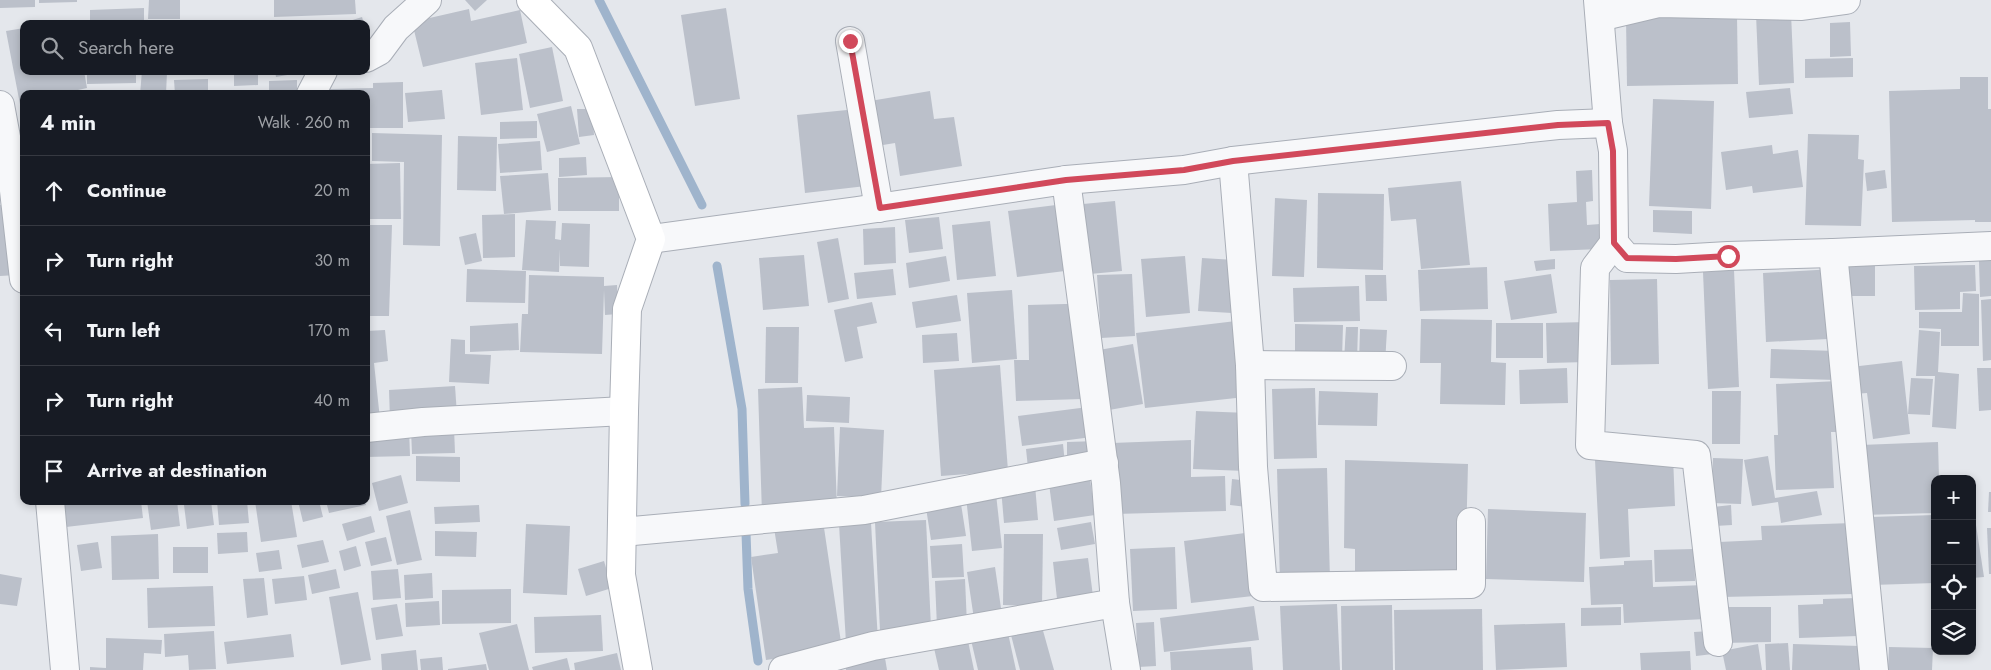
<!DOCTYPE html>
<html lang="en">
<head>
<meta charset="utf-8">
<style>
  body { margin:0; font-family:Jost,sans-serif; background:#20242c; color:#f1f3f6 }
  .controls { position:absolute; right:15px; bottom:15px; display:grid; overflow:hidden; border-radius:10px; box-shadow:0 2px 8px #0003 }
  .controls button { width:45px; height:45px; display:grid; place-items:center; padding:0; border:0; border-bottom:1px solid #363941; background:#171b24; color:#f1f3f6; font:25px sans-serif }
  .stop { position:absolute; width:15px; height:15px; margin:-11px; border:4px solid #d1495b; border-radius:50%; background:#fff }
  .stop.end { background:#d1495b; border-color:#fff; box-shadow:0 1px 5px #0008 }
  .list { margin:0; padding:0; list-style:none }
  h2 { display:flex; justify-content:space-between; align-items:center; height:65px; margin:0; padding:0 20px; font-size:21px }
  h2 small { font-size:16px; font-weight:400; color:#9ea1a6 }
  .list li { display:grid; grid-template-columns:32px 1fr auto; gap:15px; align-items:center; box-sizing:border-box; height:70px; padding:0 20px; border-top:1px solid #363941 }
  .list b { display:block; font-size:19px; white-space:nowrap }
  .list em { font-size:16px; font-style:normal; color:#9ea1a6 }
  .icon { flex:none; width:28px; height:28px; fill:none; stroke:currentColor; stroke-width:2; stroke-linecap:round; stroke-linejoin:round }
  .map { position:relative; flex:none; width:1991px; height:670px; overflow:hidden }
  .search { position:absolute; background:#171b24; box-shadow:0 2px 8px #0003; left:20px; top:20px; width:350px; height:55px; display:flex; align-items:center; gap:12px; box-sizing:border-box; padding:0 18px; border-radius:10px; color:#9ea1a6; font-size:19px }
  .panel { position:absolute; background:#171b24; box-shadow:0 2px 8px #0003; left:20px; top:90px; width:350px; height:415px; border-radius:10px }
  .map>svg:first-child { display:block }
</style>
</head>
<body>
<div class="map">
<svg width="1991" height="670" viewBox="0 0 1991 670">
  <rect width="100%" height="100%" fill="#e4e7ec"/>
  <g fill="none" stroke-linecap="round" stroke-linejoin="round">
    <g stroke="#9fb4cc" stroke-width="9">
      <polyline points="599,0 702,205"/>
      <polyline points="717,266 742,409 745,504"/>
      <polyline points="746,533 748,589 758,661"/>
    </g>
  </g>
  <g fill="#bbc0ca">
    <polygon points="0,0 35,0 35,7 0,8"/>
    <polygon points="39,0 77,0 77,2 39,3"/>
    <polygon points="149,0 180,0 180,19 148,19"/>
    <polygon points="274,0 355,0 356,14 274,17"/>
    <polygon points="465,0 487,0 475,11"/>
    <polygon points="144,8 144,24 90,24 90,10"/>
    <polygon points="726,8 740,99 695,106 681,15"/>
    <polygon points="469,9 471,21 520,10 527,43 423,67 412,22"/>
    <polygon points="1791,13 1794,83 1759,85 1756,14"/>
    <polygon points="1737,16 1738,84 1627,86 1626,17"/>
    <polygon points="362,17 364,24 343,24 343,23"/>
    <polygon points="1850,22 1851,56 1830,57 1830,23"/>
    <polygon points="24,28 24,71 84,71 87,88 60,94 24,94 23,120 6,31"/>
    <polygon points="552,47 563,101 530,108 519,54"/>
    <polygon points="517,58 523,110 481,115 475,63"/>
    <polygon points="1853,58 1853,77 1805,78 1805,59"/>
    <polygon points="87,71 136,71 136,83 87,84"/>
    <polygon points="142,71 167,72 166,94 140,94"/>
    <polygon points="234,71 258,71 258,85 234,86"/>
    <polygon points="275,71 304,71 304,72 276,77"/>
    <polygon points="1960,77 1988,77 1988,109 1991,109 1991,222 1975,222 1975,220 1892,222 1889,91 1960,89"/>
    <polygon points="208,79 208,94 175,94 174,80"/>
    <polygon points="297,80 297,94 269,94 269,81"/>
    <polygon points="403,82 403,128 366,128 366,94 330,94 330,89 373,88 373,83"/>
    <polygon points="1790,88 1793,114 1749,118 1746,92"/>
    <polygon points="261,90 261,94 242,94 242,91"/>
    <polygon points="442,90 445,119 408,122 405,93"/>
    <polygon points="930,91 934,119 954,117 962,166 900,176 895,143 871,147 864,102"/>
    <polygon points="1653,99 1714,101 1711,209 1649,206"/>
    <polygon points="571,106 580,144 547,152 537,114"/>
    <polygon points="577,109 592,109 594,135 579,137"/>
    <polygon points="857,109 866,186 805,193 797,115"/>
    <polygon points="537,121 537,138 500,139 500,122"/>
    <polygon points="372,133 442,135 440,246 403,245 404,162 372,161"/>
    <polygon points="1808,134 1859,135 1858,159 1864,160 1861,226 1805,225"/>
    <polygon points="458,136 497,137 496,191 457,190"/>
    <polygon points="540,141 542,170 500,173 498,144"/>
    <polygon points="1772,145 1773,154 1798,150 1803,187 1753,193 1752,186 1726,190 1721,152"/>
    <polygon points="586,157 587,175 559,177 559,158"/>
    <polygon points="400,163 401,219 366,219 366,164"/>
    <polygon points="1592,170 1593,201 1586,202 1587,225 1600,224 1601,249 1550,251 1548,204 1577,202 1576,171"/>
    <polygon points="1885,170 1887,188 1867,191 1865,173"/>
    <polygon points="548,173 551,210 504,214 500,176"/>
    <polygon points="619,177 619,211 558,211 558,178"/>
    <polygon points="1461,181 1470,265 1421,269 1416,219 1391,221 1388,188"/>
    <polygon points="1318,193 1384,194 1383,270 1317,268"/>
    <polygon points="1275,198 1307,200 1304,277 1272,276"/>
    <polygon points="1115,201 1122,271 1090,274 1083,204"/>
    <polygon points="9,204 17,275 0,276 0,205"/>
    <polygon points="1056,205 1065,271 1017,277 1008,211"/>
    <polygon points="1653,210 1692,211 1692,234 1653,232"/>
    <polygon points="515,214 515,257 483,258 482,215"/>
    <polygon points="939,217 943,249 909,253 905,220"/>
    <polygon points="526,220 556,221 555,239 561,240 562,223 590,224 589,267 560,266 560,249 559,272 522,270"/>
    <polygon points="990,221 996,276 957,280 952,225"/>
    <polygon points="366,225 392,225 389,316 366,316"/>
    <polygon points="895,227 896,263 864,265 863,229"/>
    <polygon points="476,233 482,261 465,265 459,237"/>
    <polygon points="838,238 849,299 828,303 817,242"/>
    <polygon points="804,255 809,306 763,310 759,258"/>
    <polygon points="946,256 950,281 909,288 906,263"/>
    <polygon points="1185,256 1190,313 1146,317 1141,259"/>
    <polygon points="1202,258 1235,260 1232,313 1198,311"/>
    <polygon points="1555,259 1555,269 1536,271 1534,261"/>
    <polygon points="1991,260 1991,296 1980,297 1979,261"/>
    <polygon points="1875,263 1875,296 1845,296 1845,264"/>
    <polygon points="1975,265 1976,291 1960,292 1960,309 1915,310 1914,266"/>
    <polygon points="1487,267 1488,309 1420,311 1418,270"/>
    <polygon points="467,269 526,271 525,303 466,302"/>
    <polygon points="893,269 896,295 857,299 854,273"/>
    <polygon points="1834,269 1828,339 1766,342 1763,273"/>
    <polygon points="1734,270 1739,387 1708,389 1703,272"/>
    <polygon points="1132,274 1135,336 1101,338 1097,275"/>
    <polygon points="1551,274 1557,313 1511,320 1504,281"/>
    <polygon points="529,275 604,277 604,286 617,285 618,314 605,315 604,290 602,354 520,352 522,314 528,314"/>
    <polygon points="1365,275 1386,275 1387,301 1366,301"/>
    <polygon points="1657,279 1659,364 1611,365 1610,280"/>
    <polygon points="1359,286 1360,321 1294,322 1293,288"/>
    <polygon points="1012,290 1017,359 972,363 967,293"/>
    <polygon points="1963,293 1979,294 1979,346 1941,346 1941,329 1919,328 1919,312 1962,312"/>
    <polygon points="957,295 961,321 916,328 912,302"/>
    <polygon points="1991,299 1991,360 1983,361 1981,300"/>
    <polygon points="872,302 877,323 857,327 863,358 845,362 834,310"/>
    <polygon points="1065,304 1077,304 1073,324 1074,356 1081,355 1083,399 1016,401 1014,360 1029,360 1028,305"/>
    <polygon points="1421,319 1492,320 1491,362 1506,363 1505,405 1440,404 1441,363 1420,363"/>
    <polygon points="1236,321 1245,397 1145,408 1136,333"/>
    <polygon points="1587,322 1588,362 1547,363 1546,323"/>
    <polygon points="518,323 519,350 470,352 470,326"/>
    <rect x="1496" y="323" width="47" height="35"/>
    <polygon points="1295,324 1343,325 1342,359 1295,359"/>
    <polygon points="766,327 799,327 798,383 765,383"/>
    <polygon points="1346,327 1358,327 1357,361 1344,360"/>
    <polygon points="1360,329 1387,330 1385,363 1359,361"/>
    <polygon points="385,330 388,361 374,363 380,419 366,420 366,331"/>
    <polygon points="1919,330 1940,332 1938,372 1959,374 1956,429 1932,427 1935,376 1916,376"/>
    <polygon points="957,333 959,361 923,363 922,335"/>
    <polygon points="451,339 465,340 465,354 491,355 489,384 449,382"/>
    <polygon points="1133,344 1143,404 1109,410 1099,350"/>
    <polygon points="1771,349 1837,351 1836,380 1770,378"/>
    <polygon points="1902,361 1910,434 1873,439 1867,393 1854,394 1851,367"/>
    <polygon points="1000,365 1008,471 941,476 934,370"/>
    <polygon points="1567,368 1568,403 1520,404 1519,370"/>
    <polygon points="1977,368 1991,368 1991,410 1979,411"/>
    <polygon points="1911,378 1933,379 1930,415 1908,414"/>
    <polygon points="1838,381 1840,432 1831,432 1834,488 1776,490 1774,435 1778,435 1776,384"/>
    <polygon points="455,386 457,415 390,419 389,390"/>
    <polygon points="802,387 804,428 834,427 837,507 762,514 758,389"/>
    <polygon points="1315,388 1317,458 1274,459 1272,389"/>
    <polygon points="1319,391 1378,393 1377,426 1318,425"/>
    <polygon points="1712,391 1741,391 1740,444 1712,444"/>
    <polygon points="807,395 850,397 849,423 806,421"/>
    <polygon points="1088,407 1092,437 1022,446 1018,416"/>
    <polygon points="1196,411 1249,413 1246,471 1193,469"/>
    <polygon points="840,427 884,430 881,498 837,496"/>
    <polygon points="409,428 410,456 366,457 366,429"/>
    <polygon points="454,428 455,453 412,454 411,429"/>
    <polygon points="1191,440 1191,477 1225,476 1226,511 1115,514 1112,443"/>
    <polygon points="1098,441 1098,459 1067,460 1067,442"/>
    <polygon points="1938,442 1939,479 1935,479 1935,513 1862,515 1860,445"/>
    <polygon points="1063,444 1065,464 1028,468 1026,449"/>
    <polygon points="416,456 460,457 460,482 416,481"/>
    <polygon points="1673,456 1675,506 1628,509 1630,557 1600,559 1595,460"/>
    <polygon points="1768,456 1775,498 1817,491 1822,515 1781,523 1778,502 1752,506 1744,460"/>
    <polygon points="1713,458 1743,459 1741,504 1711,503"/>
    <polygon points="1345,460 1468,464 1465,581 1355,578 1355,549 1344,548"/>
    <polygon points="1327,468 1330,580 1280,582 1277,469"/>
    <polygon points="401,475 408,503 379,511 372,483"/>
    <polygon points="1090,479 1095,515 1054,521 1049,484"/>
    <polygon points="1232,479 1249,481 1247,507 1230,505"/>
    <polygon points="1035,485 1038,520 1004,523 1001,488"/>
    <polygon points="1989,492 1991,492 1991,512 1988,512"/>
    <polygon points="996,494 1002,548 972,551 966,497"/>
    <polygon points="63,501 141,501 143,518 66,527"/>
    <polygon points="147,501 177,501 180,526 151,530"/>
    <polygon points="211,501 214,525 187,529 184,505"/>
    <polygon points="217,501 247,501 249,523 219,525"/>
    <polygon points="255,501 291,501 297,537 261,542"/>
    <polygon points="298,501 319,501 323,517 303,522"/>
    <polygon points="326,501 365,501 366,505 329,513"/>
    <polygon points="961,504 966,536 931,540 926,508"/>
    <polygon points="479,505 480,522 435,524 434,507"/>
    <polygon points="1731,505 1732,525 1715,526 1713,507"/>
    <polygon points="1488,509 1586,513 1584,582 1486,579"/>
    <polygon points="410,510 422,560 397,565 386,516"/>
    <polygon points="1935,515 1935,583 1872,585 1870,517"/>
    <polygon points="371,516 375,532 347,541 342,524"/>
    <polygon points="926,520 931,628 880,631 875,522"/>
    <polygon points="823,521 842,649 766,660 751,557 778,553 774,528"/>
    <polygon points="1091,522 1095,544 1061,550 1057,528"/>
    <polygon points="871,523 878,641 846,643 839,524"/>
    <polygon points="1853,523 1855,594 1721,597 1719,542 1762,540 1761,526"/>
    <polygon points="526,524 570,526 567,595 523,593"/>
    <polygon points="1976,525 1984,577 1972,578 1972,526"/>
    <polygon points="1987,528 1991,528 1991,574 1989,574"/>
    <polygon points="435,531 477,532 476,557 435,556"/>
    <polygon points="247,532 248,552 218,554 217,533"/>
    <polygon points="1245,533 1253,596 1191,603 1184,541"/>
    <polygon points="158,534 159,579 112,580 111,536"/>
    <polygon points="1004,534 1043,534 1042,606 1003,605"/>
    <polygon points="386,537 392,561 371,566 365,542"/>
    <polygon points="323,540 329,562 302,568 297,545"/>
    <polygon points="98,542 102,568 81,571 77,545"/>
    <polygon points="962,544 964,577 932,578 930,546"/>
    <polygon points="356,546 361,566 344,571 339,551"/>
    <rect x="173" y="547" width="35" height="26"/>
    <polygon points="1175,547 1177,609 1133,611 1130,549"/>
    <polygon points="1694,549 1695,581 1655,582 1654,550"/>
    <polygon points="279,550 282,569 259,572 256,553"/>
    <polygon points="1088,558 1093,596 1057,599 1053,562"/>
    <polygon points="1652,560 1653,587 1704,585 1706,619 1624,623 1623,604 1591,605 1589,567 1624,565 1624,561"/>
    <polygon points="604,561 612,588 586,596 578,569"/>
    <polygon points="995,567 1002,615 974,619 967,572"/>
    <polygon points="336,569 340,588 312,594 308,575"/>
    <polygon points="398,569 401,598 373,600 371,571"/>
    <polygon points="432,573 433,598 405,600 404,575"/>
    <polygon points="0,574 22,578 17,606 0,604"/>
    <polygon points="304,576 307,600 275,604 272,579"/>
    <polygon points="264,578 268,615 247,618 243,579"/>
    <polygon points="965,579 967,625 937,627 935,581"/>
    <polygon points="213,586 215,626 148,628 147,588"/>
    <polygon points="511,589 511,623 442,624 442,590"/>
    <polygon points="358,592 371,660 341,665 329,597"/>
    <polygon points="1857,598 1858,636 1799,638 1798,605 1823,604 1823,599"/>
    <polygon points="439,601 440,625 406,627 405,603"/>
    <polygon points="397,604 403,636 376,640 371,608"/>
    <polygon points="1337,604 1340,670 1283,670 1280,606"/>
    <polygon points="1392,605 1393,670 1342,670 1341,606"/>
    <polygon points="1254,606 1259,640 1164,652 1160,618"/>
    <polygon points="1621,607 1621,625 1581,626 1581,608"/>
    <polygon points="1721,607 1771,607 1771,642 1721,643"/>
    <polygon points="1482,609 1483,670 1395,670 1394,610"/>
    <polygon points="601,615 603,651 535,653 534,617"/>
    <polygon points="1154,622 1156,666 1138,667 1136,623"/>
    <polygon points="1565,623 1567,667 1496,670 1494,625"/>
    <polygon points="517,624 529,670 489,670 479,633"/>
    <polygon points="1042,627 1054,670 1020,670 1011,635"/>
    <polygon points="214,631 216,669 189,670 188,655 165,657 164,634"/>
    <polygon points="1711,631 1713,654 1696,656 1694,632"/>
    <polygon points="1008,633 1016,670 978,670 971,640"/>
    <polygon points="291,634 294,657 227,664 224,642"/>
    <polygon points="106,638 162,640 161,654 144,653 143,670 90,670 90,667 106,668"/>
    <polygon points="968,641 974,670 939,670 934,648"/>
    <polygon points="1788,643 1790,670 1766,670 1765,644"/>
    <polygon points="1758,644 1762,670 1726,670 1722,651"/>
    <polygon points="1793,644 1860,646 1860,670 1792,670"/>
    <polygon points="1251,647 1253,670 1171,670 1170,652"/>
    <polygon points="1889,647 1933,648 1932,670 1888,670"/>
    <polygon points="416,650 418,670 382,670 381,654"/>
    <polygon points="1690,651 1691,670 1641,670 1640,653"/>
    <polygon points="617,653 621,670 575,670 574,663"/>
    <polygon points="442,657 443,670 421,670 420,659"/>
    <polygon points="567,658 570,670 533,670 532,667"/>
    <polygon points="885,658 887,670 846,670 845,662"/>
    <polygon points="486,664 487,670 448,670 448,669"/>
  </g>
  <g fill="none" stroke-linecap="round" stroke-linejoin="round">
    <g stroke="#a9aeb7" stroke-width="30">
      <g id="street">
        <polyline points="1598,0 1608,123"/>
        <polyline points="1600,17 1659,3 1802,6 1846,0"/>
        <polyline points="850,41 879,208"/>
        <polyline points="366,58 379,51 396,28 427,0"/>
        <polyline points="311,94 323,71"/>
        <polyline points="0,105 11,164 24,279"/>
        <polyline points="1233,161 1250,365 1253,467 1263,587 1471,584 1471,522"/>
        <polyline points="651,239 857,211 1066,180 1184,170 1233,161 1558,125 1608,123 1613,151 1614,243 1627,258 1676,259 1728,256 1833,253 1991,246"/>
        <polyline points="1614,243 1595,268 1590,445 1696,455 1718,642"/>
        <polyline points="1833,253 1874,670"/>
        <polyline points="1250,365 1392,366"/>
        <polyline points="366,428 423,422 624,411"/>
        <polyline points="50,501 65,670"/>
        <polyline points="622,532 864,510 1104,463"/>
        <polyline points="1115,603 1126,670"/>
        <polyline points="783,670 873,646 1115,603 1106,483 1066,180"/>
      </g>
    </g>
    <g stroke="#a9aeb7" stroke-width="30">
      <polyline id="secondary" points="531,0 578,48 651,239 627,309 624,411 621,575 638,670"/>
    </g>
    <use href="#street" stroke="#f7f8fa" stroke-width="28"/>
    <use href="#secondary" stroke="#fff" stroke-width="28"/>
  </g>
  <g fill="none" stroke-linecap="round" stroke-linejoin="round">
    <polyline stroke="#d1495b" stroke-width="6" points="850,41 880,208 1066,180 1184,170 1233,161 1558,125 1608,123 1613,151 1614,243 1627,258 1676,259 1728,256"/>
  </g>
</svg>
<div class="controls">
<button>+</button>
<button>−</button>
<button><svg class="icon" aria-label="locate" viewBox="0 0 24 24"><circle cx="12" cy="12" r="6"/><path d="M12 2v4M12 18v4M2 12h4M18 12h4"/></svg></button>
<button><svg class="icon" aria-label="layers" viewBox="0 0 24 24"><path d="M12 4l9 5-9 5-9-5zM3 14l9 5 9-5"/></svg></button>
</div>
<div class="stop" style="left:1728px;top:256px"></div>
<div class="stop end" style="left:850px;top:41px"></div>
<div class="search"><svg class="icon" aria-label="search" viewBox="0 0 24 24"><circle cx="10" cy="10" r="6"/><path d="M15 15l6 6"/></svg>Search here</div>
<section class="panel">
<h2>4 min<small>Walk · 260 m</small></h2>
<ul class="list">
<li><svg class="icon" aria-label="ahead" viewBox="0 0 24 24"><path d="M12 20V5M6 11l6-6 6 6"/></svg><div><b>Continue</b></div><em>20 m</em></li>
<li><svg class="icon" aria-label="right" viewBox="0 0 24 24"><path d="M7 20v-9h11M14 6l5 5-5 5"/></svg><div><b>Turn right</b></div><em>30 m</em></li>
<li><svg class="icon" aria-label="left" viewBox="0 0 24 24"><path d="M17 20v-9H6M10 6l-5 5 5 5"/></svg><div><b>Turn left</b></div><em>170 m</em></li>
<li><svg class="icon" aria-label="right" viewBox="0 0 24 24"><path d="M7 20v-9h11M14 6l5 5-5 5"/></svg><div><b>Turn right</b></div><em>40 m</em></li>
<li><svg class="icon" aria-label="arrive" viewBox="0 0 24 24"><path d="M6 21V4h12l-3 4 3 4H6"/></svg><div><b>Arrive at destination</b></div></li>
</ul>
</section>
</div>
</body>
</html>
